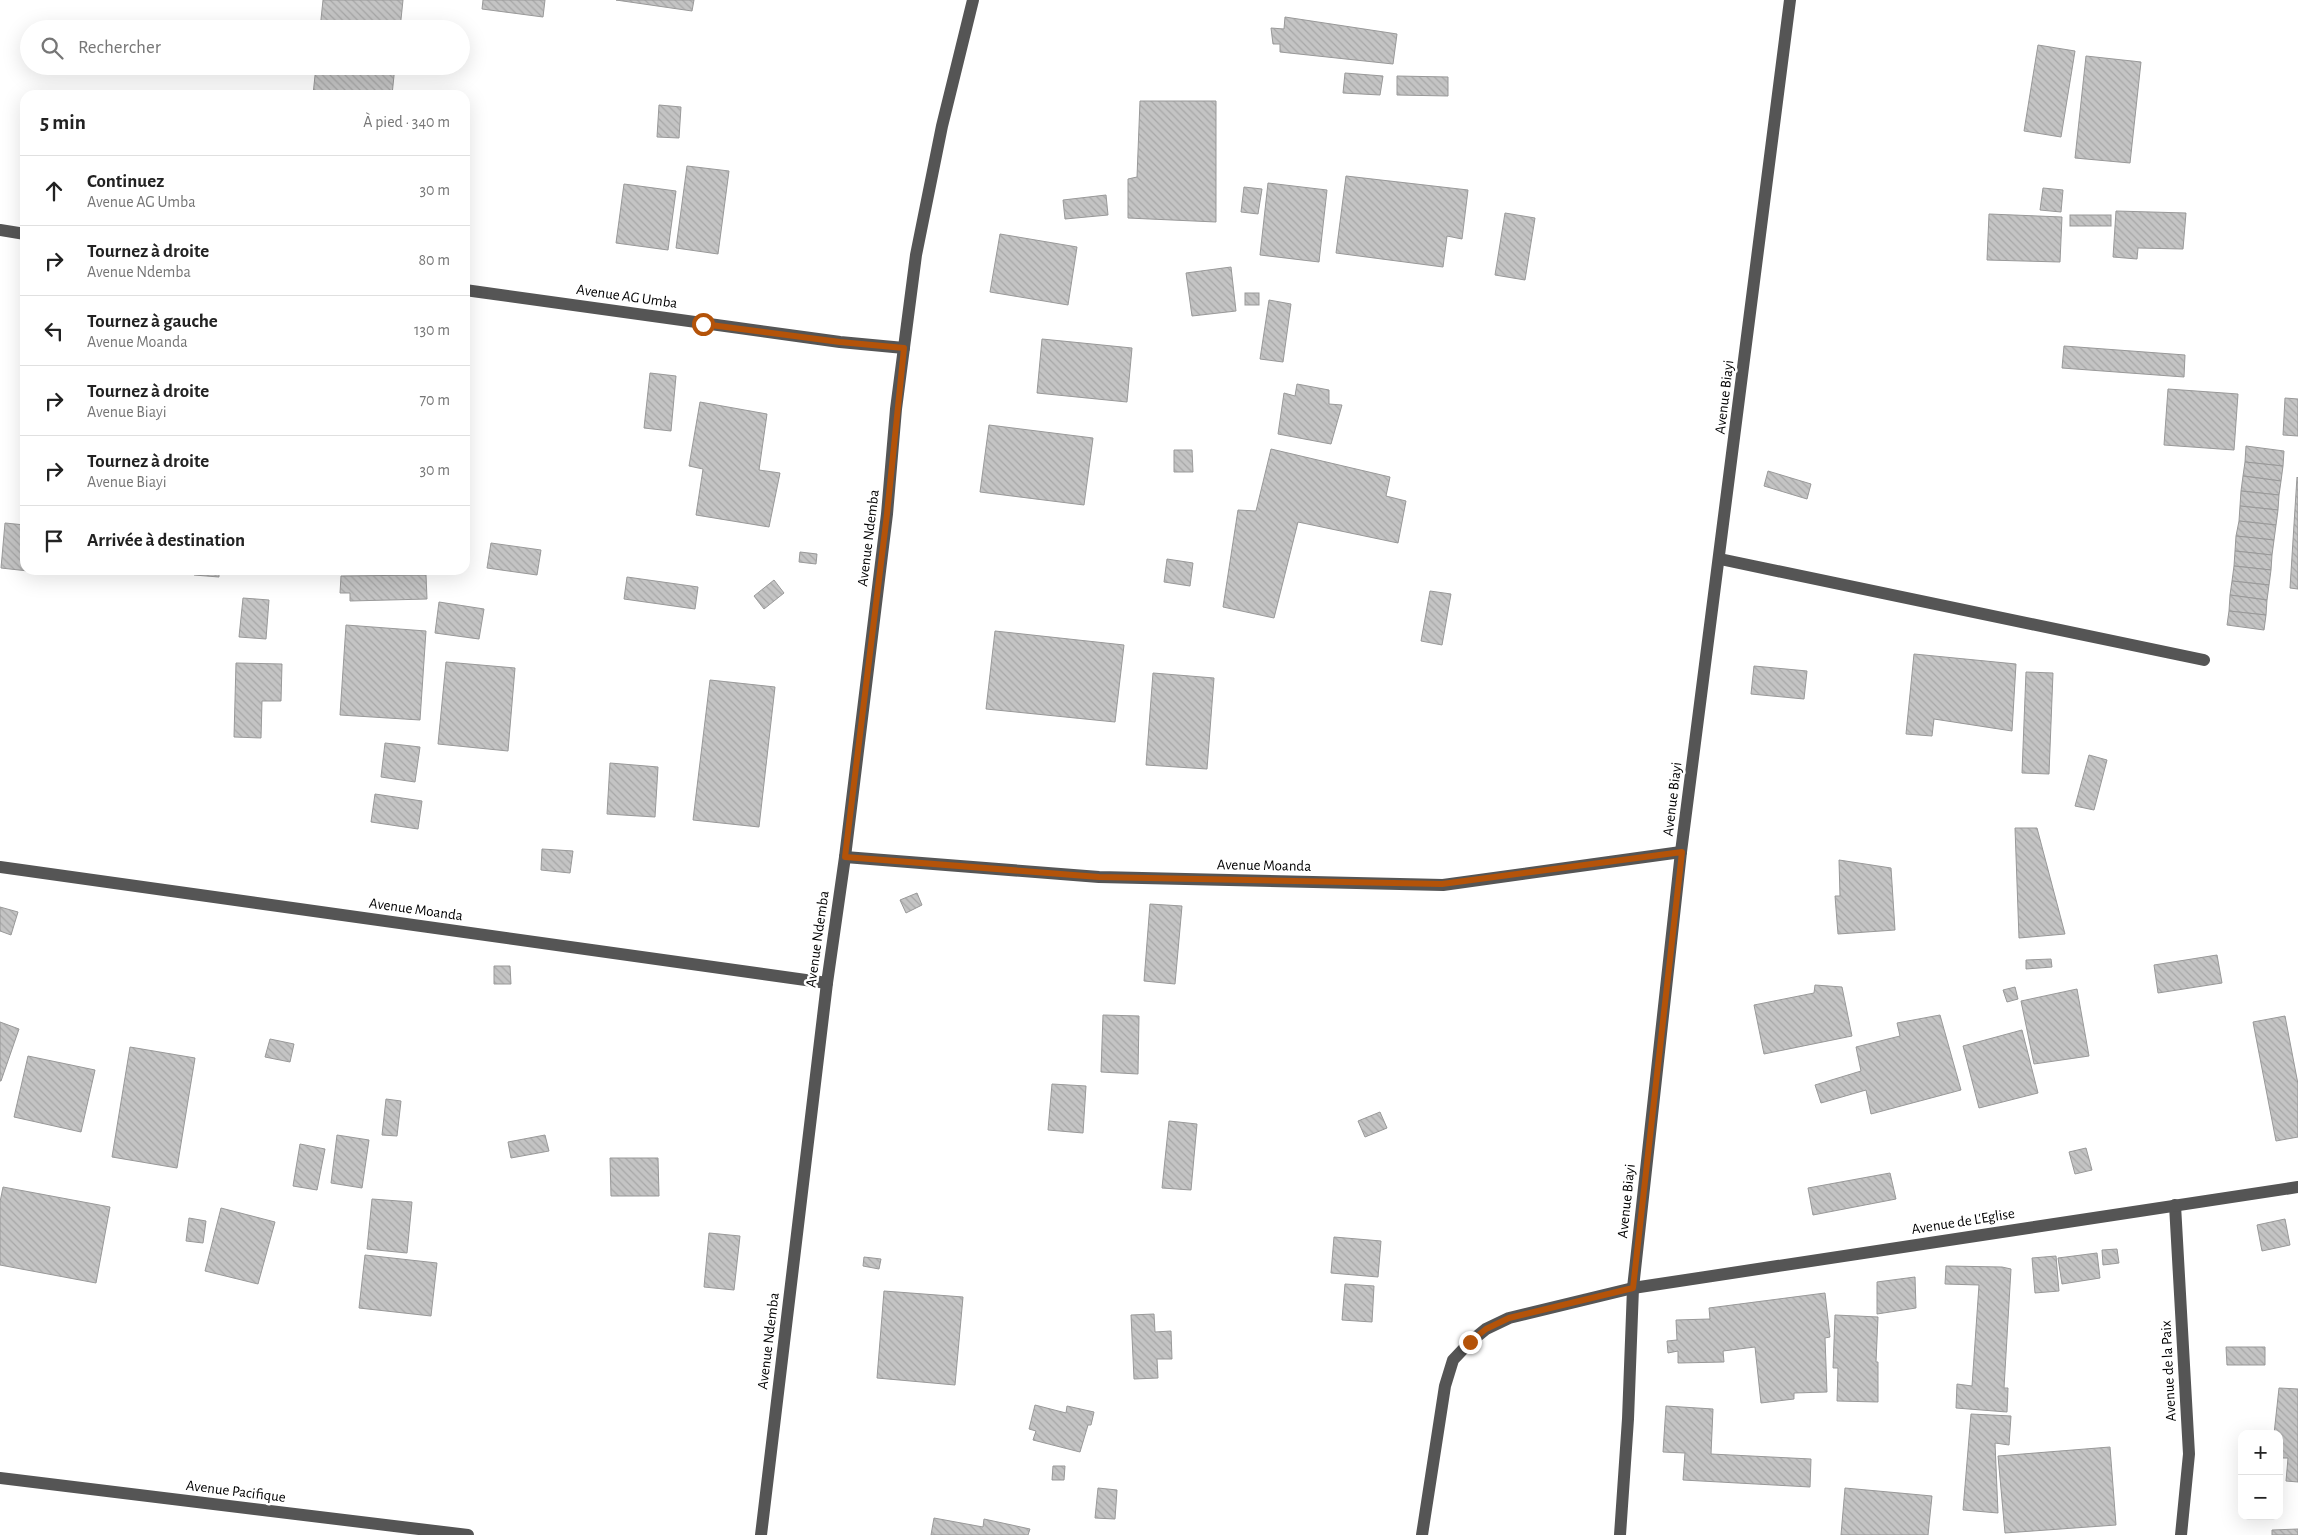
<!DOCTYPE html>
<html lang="fr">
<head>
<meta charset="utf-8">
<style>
  body { margin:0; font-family:"Alegreya Sans",sans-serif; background:#f2f2f2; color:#222 }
  .controls { position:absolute; right:15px; bottom:15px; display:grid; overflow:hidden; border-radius:10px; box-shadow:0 5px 20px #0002 }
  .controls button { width:45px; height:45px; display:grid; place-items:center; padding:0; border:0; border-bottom:1px solid #e0e0e0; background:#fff; color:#222; font:25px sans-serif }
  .stop { position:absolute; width:15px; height:15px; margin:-11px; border:4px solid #b45309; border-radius:50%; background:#fff }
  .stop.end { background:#b45309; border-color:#fff; box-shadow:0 1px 5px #0008 }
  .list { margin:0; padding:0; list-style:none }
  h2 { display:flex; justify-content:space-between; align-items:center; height:65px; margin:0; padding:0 20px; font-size:21px }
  h2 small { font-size:16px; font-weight:400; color:#767676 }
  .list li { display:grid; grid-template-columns:32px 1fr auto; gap:15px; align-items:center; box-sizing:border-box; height:70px; padding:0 20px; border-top:1px solid #e0e0e0 }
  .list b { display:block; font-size:19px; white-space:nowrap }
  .list p { margin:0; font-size:16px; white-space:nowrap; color:#767676 }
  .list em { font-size:16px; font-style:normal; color:#767676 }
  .icon { flex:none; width:28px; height:28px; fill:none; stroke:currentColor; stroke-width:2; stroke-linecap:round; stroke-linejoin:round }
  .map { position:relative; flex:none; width:2298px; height:1535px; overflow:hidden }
  .search { position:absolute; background:#fff; box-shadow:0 5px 20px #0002; left:20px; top:20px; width:450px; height:55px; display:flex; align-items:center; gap:12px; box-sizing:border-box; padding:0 18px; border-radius:28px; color:#767676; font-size:19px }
  .panel { position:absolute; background:#fff; box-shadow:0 5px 20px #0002; left:20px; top:90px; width:450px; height:485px; border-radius:15px }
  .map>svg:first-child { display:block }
</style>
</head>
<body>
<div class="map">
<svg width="2298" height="1535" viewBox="0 0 2298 1535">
  <defs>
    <pattern id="building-back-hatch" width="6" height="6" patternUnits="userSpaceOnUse" patternTransform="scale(1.25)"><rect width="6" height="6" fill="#c4c4c4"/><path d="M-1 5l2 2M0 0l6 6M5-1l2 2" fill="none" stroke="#a7a7a7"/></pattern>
  </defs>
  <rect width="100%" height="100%" fill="#fff"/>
  <g fill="url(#building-back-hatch)" stroke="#999">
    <polygon points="323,0 403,0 400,29 320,29"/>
    <polygon points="483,0 545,0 543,17 482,9"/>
    <polygon points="616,0 694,0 692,11"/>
    <polygon points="1285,17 1397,34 1393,64 1280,52 1280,44 1273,44 1271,28 1284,29"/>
    <polygon points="2038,45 2075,51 2061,137 2024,131"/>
    <polygon points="2086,56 2141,62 2130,163 2075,158"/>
    <polygon points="316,66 395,66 392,95 313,95"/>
    <polygon points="1345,73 1383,76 1380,95 1343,93"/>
    <polygon points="1397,76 1448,77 1448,96 1397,95"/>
    <polygon points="1140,101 1216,101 1216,222 1128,218 1128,179 1137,177"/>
    <polygon points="659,105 681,107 679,138 657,137"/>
    <polygon points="687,166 729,171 718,254 676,248"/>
    <polygon points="1346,176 1468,190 1462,239 1447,236 1443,267 1336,253"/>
    <polygon points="1268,183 1327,190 1319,262 1260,255"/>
    <polygon points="624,184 676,191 668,250 616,243"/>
    <polygon points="1244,187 1262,189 1258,214 1241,212"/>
    <polygon points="2043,188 2063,190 2061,212 2040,210"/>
    <polygon points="1106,195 1108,215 1065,219 1063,200"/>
    <polygon points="2116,211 2186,213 2183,249 2138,248 2137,259 2113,257"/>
    <polygon points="1505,213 1535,218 1525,280 1495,275"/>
    <polygon points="1989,214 2062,217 2060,262 1987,260"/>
    <rect x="2070" y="215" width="41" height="11"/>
    <polygon points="1000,234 1077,247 1068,305 990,292"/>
    <polygon points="1231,267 1236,311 1192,316 1186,273"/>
    <rect x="1245" y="293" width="14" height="12"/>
    <polygon points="1269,300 1291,304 1283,362 1260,359"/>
    <polygon points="1042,339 1132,348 1127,402 1037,393"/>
    <polygon points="2064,346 2185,355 2184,377 2062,368"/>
    <polygon points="650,373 676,376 671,431 644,428"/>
    <polygon points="1297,384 1329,390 1329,404 1342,405 1331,444 1278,434 1284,393 1295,396"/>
    <polygon points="2168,389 2238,394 2234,450 2164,445"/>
    <polygon points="2285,398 2298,399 2298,436 2283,435"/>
    <polygon points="700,402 767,414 759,470 780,473 769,527 696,515 703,469 689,466"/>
    <polygon points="989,425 1093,438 1084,505 980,492"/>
    <polygon points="2246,446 2284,451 2283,466 2245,462"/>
    <polygon points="1271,449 1390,477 1386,496 1406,501 1398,543 1298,522 1274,618 1223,607 1238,510 1256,511"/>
    <polygon points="1174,450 1192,450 1193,472 1174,472"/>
    <polygon points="2245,462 2283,466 2281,481 2243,476"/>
    <polygon points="1768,471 1811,484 1807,499 1764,486"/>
    <polygon points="2243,476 2281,481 2279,495 2241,491"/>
    <polygon points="2297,477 2298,478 2298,589 2290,588"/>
    <polygon points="2241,491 2279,495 2278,510 2240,506"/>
    <polygon points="2240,506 2278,510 2276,525 2239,521"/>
    <polygon points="2239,521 2276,525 2274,540 2236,536"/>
    <polygon points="5,523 25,525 25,570 46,570 46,573 1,568"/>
    <polygon points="2236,536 2274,540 2272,555 2235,551"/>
    <polygon points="491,543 541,550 537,575 487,568"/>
    <polygon points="2235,551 2272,555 2271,570 2234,566"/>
    <polygon points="800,552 817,554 816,564 799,562"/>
    <polygon points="1167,559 1193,563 1190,586 1164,582"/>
    <polygon points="2234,566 2271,570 2269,585 2232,581"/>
    <polygon points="195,570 219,570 219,577 194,575"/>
    <polygon points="426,575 427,599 350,601 350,593 340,593 341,576"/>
    <polygon points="627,577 698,587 695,609 624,599"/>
    <polygon points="774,580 784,593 764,609 754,596"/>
    <polygon points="2232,581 2269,585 2267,600 2230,595"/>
    <polygon points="1430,591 1451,594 1442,645 1421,641"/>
    <polygon points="2230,595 2267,600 2266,615 2229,611"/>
    <polygon points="243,598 269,600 266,639 239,637"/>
    <polygon points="439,602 484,609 479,639 435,633"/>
    <polygon points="2229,611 2266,615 2264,630 2227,625"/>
    <polygon points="346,625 426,631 420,720 340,715"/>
    <polygon points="995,631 1124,645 1115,722 986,709"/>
    <polygon points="1914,654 2016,664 2012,731 1934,719 1932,736 1906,734"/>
    <polygon points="446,662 515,668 508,751 438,744"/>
    <polygon points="236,663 282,664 281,701 262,701 261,738 234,737"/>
    <polygon points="1754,666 1807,671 1804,699 1751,694"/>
    <polygon points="2026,672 2053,673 2049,774 2022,773"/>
    <polygon points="1153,673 1214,678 1207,769 1146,765"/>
    <polygon points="710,680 775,687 759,827 693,820"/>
    <polygon points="385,743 420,747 415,782 381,777"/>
    <polygon points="2089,755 2107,760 2094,810 2075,806"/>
    <polygon points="610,763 658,767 655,817 607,814"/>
    <polygon points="375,794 422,801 418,829 371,822"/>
    <polygon points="2015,828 2037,828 2065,934 2019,938"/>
    <polygon points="542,849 573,851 570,873 541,870"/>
    <polygon points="1839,860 1891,868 1895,930 1838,934 1835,896 1840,896"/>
    <polygon points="917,893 922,905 906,913 900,900"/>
    <polygon points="1150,904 1182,906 1175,984 1144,981"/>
    <polygon points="0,907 18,912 11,935 0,931"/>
    <polygon points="2217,955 2222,983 2158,993 2154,965"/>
    <polygon points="2051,959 2052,967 2026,969 2026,960"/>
    <polygon points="494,966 510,966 511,984 494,984"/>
    <polygon points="1815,985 1842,987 1852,1036 1764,1054 1754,1005 1814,993"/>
    <polygon points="2015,987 2018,999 2007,1002 2003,990"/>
    <polygon points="2077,989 2089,1056 2034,1064 2021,1001"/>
    <polygon points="1103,1015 1139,1016 1138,1074 1101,1072"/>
    <polygon points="1940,1015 1961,1090 1871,1114 1866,1090 1821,1103 1815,1085 1861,1071 1856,1047 1900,1036 1897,1023"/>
    <polygon points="2285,1016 2298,1084 2298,1137 2276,1141 2253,1022"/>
    <polygon points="0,1022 19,1029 1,1081 0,1081"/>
    <polygon points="2022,1030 2038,1093 1979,1108 1963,1046"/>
    <polygon points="270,1039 294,1044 290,1062 265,1057"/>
    <polygon points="130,1047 195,1058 177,1168 112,1157"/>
    <polygon points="28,1056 95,1070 81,1132 14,1117"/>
    <polygon points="1052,1084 1086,1086 1083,1133 1048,1130"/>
    <polygon points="386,1099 401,1101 397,1136 382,1135"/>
    <polygon points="1380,1112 1387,1128 1365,1137 1358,1121"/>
    <polygon points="1169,1121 1197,1124 1191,1190 1162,1188"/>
    <polygon points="337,1135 369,1140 362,1188 331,1183"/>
    <polygon points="545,1135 549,1151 511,1158 508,1142"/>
    <polygon points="300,1144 325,1149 317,1190 293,1186"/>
    <polygon points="2086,1148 2092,1170 2075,1174 2069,1152"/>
    <polygon points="610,1158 658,1158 659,1196 611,1196"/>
    <polygon points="1890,1173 1896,1199 1813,1215 1808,1188"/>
    <polygon points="3,1187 110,1207 96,1283 0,1265 0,1202"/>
    <polygon points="372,1199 412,1202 407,1253 367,1249"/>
    <polygon points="221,1208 275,1222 258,1284 205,1271"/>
    <polygon points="189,1218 206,1221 203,1243 186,1241"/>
    <polygon points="2285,1219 2290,1245 2262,1251 2257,1225"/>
    <polygon points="709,1233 740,1236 734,1290 704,1287"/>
    <polygon points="1334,1237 1381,1241 1378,1277 1331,1273"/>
    <polygon points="2117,1249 2119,1263 2103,1265 2102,1250"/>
    <polygon points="2097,1253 2100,1278 2062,1284 2058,1258"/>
    <polygon points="365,1255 437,1263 431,1316 359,1308"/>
    <polygon points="2056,1256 2059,1291 2035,1293 2032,1258"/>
    <polygon points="864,1257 881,1259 879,1269 863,1266"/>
    <polygon points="1946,1266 2002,1267 2011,1269 2004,1388 2008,1388 2007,1412 1956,1408 1957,1384 1972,1386 1979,1285 1945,1284"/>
    <polygon points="1915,1277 1916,1308 1877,1314 1877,1282"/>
    <polygon points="1345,1284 1374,1286 1372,1322 1342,1320"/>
    <polygon points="884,1291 963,1297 955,1385 877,1378"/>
    <polygon points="1825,1293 1830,1337 1825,1338 1827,1392 1794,1393 1794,1399 1761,1403 1755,1347 1723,1351 1724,1362 1678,1363 1678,1351 1668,1353 1667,1341 1677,1340 1676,1320 1710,1319 1709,1308"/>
    <polygon points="1154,1314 1155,1332 1171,1331 1172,1359 1157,1359 1158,1378 1134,1379 1131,1315"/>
    <polygon points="1835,1315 1878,1317 1876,1362 1878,1362 1878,1402 1837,1401 1838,1368 1833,1368"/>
    <polygon points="2226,1347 2265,1347 2265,1365 2227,1365"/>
    <polygon points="2279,1388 2298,1389 2298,1482 2286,1481 2288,1458 2279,1458 2279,1434 2274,1434"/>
    <polygon points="1035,1405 1066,1413 1067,1406 1094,1412 1091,1425 1088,1425 1080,1452 1033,1440 1036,1431 1029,1429"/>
    <polygon points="1666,1406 1713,1409 1711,1454 1811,1459 1810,1487 1683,1480 1685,1453 1663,1452"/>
    <polygon points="1971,1414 2011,1416 2009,1445 1995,1443 1998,1513 1963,1510"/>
    <polygon points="2110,1447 2116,1525 2005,1533 1998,1456"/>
    <polygon points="1053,1466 1065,1466 1064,1480 1052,1480"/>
    <polygon points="1098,1488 1117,1490 1115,1519 1095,1518"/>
    <polygon points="1845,1488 1932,1496 1928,1535 1841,1535"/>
    <polygon points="934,1518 983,1527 984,1519 1030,1529 1028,1535 931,1535"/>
    <polygon points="2298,1529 2298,1535 2272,1535 2272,1530"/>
  </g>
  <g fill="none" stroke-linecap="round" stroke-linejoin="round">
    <g stroke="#555" stroke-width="12">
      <polyline points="0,230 25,234"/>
      <polyline points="465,290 840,342 904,348"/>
      <polyline points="1720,559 2204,660"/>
      <polyline points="845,857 1099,877 1443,885 1681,852"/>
      <polyline points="0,867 827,983"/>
      <polyline points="2175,1205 2189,1454 2181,1535"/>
      <polyline points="0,1478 468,1535"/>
      <polyline points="761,1535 827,983 845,857 887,514 896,409 916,255 942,126 973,0"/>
      <polyline points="1422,1535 1445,1386 1453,1360 1470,1342 1486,1329 1509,1318 1633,1288 2298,1187"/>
      <polyline points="1620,1535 1628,1419 1633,1288 1681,852 1790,0"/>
    </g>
  </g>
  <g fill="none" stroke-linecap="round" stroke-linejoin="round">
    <polyline stroke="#b45309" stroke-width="6" points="703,324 840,342 904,348 887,514 845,857 1099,877 1442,884 1682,852 1633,1288 1509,1318 1486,1329 1470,1342"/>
  </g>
  <g text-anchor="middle" stroke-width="5" stroke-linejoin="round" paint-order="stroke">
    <g font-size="15" fill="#000" stroke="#fff">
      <text transform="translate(627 296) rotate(8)" y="5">Avenue AG Umba</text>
      <text transform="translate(1724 397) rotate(-83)" y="5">Avenue Biayi</text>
      <text transform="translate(868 538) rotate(-83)" y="5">Avenue Ndemba</text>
      <text transform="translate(1672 799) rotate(-83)" y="5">Avenue Biayi</text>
      <text transform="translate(1264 865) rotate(1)" y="5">Avenue Moanda</text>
      <text transform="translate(416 909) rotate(8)" y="5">Avenue Moanda</text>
      <text transform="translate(817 939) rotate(-82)" y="5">Avenue Ndemba</text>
      <text transform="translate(1626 1201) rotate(-84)" y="5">Avenue Biayi</text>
      <text transform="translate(1963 1221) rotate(-9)" y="5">Avenue de L'Eglise</text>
      <text transform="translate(768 1341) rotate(-83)" y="5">Avenue Ndemba</text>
      <text transform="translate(2168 1371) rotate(-93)" y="5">Avenue de la Paix</text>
      <text transform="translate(236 1491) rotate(7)" y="5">Avenue Pacifique</text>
    </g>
  </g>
</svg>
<div class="controls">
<button>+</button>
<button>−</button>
</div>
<div class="stop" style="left:703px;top:324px"></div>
<div class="stop end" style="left:1470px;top:1342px"></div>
<div class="search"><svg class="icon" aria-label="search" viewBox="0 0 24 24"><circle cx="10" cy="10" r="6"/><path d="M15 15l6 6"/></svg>Rechercher</div>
<section class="panel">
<h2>5 min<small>À pied · 340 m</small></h2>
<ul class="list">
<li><svg class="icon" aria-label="ahead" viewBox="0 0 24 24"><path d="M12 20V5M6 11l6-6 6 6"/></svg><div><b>Continuez</b><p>Avenue AG Umba</p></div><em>30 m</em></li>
<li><svg class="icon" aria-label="right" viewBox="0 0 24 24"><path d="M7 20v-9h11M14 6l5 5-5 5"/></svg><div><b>Tournez à droite</b><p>Avenue Ndemba</p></div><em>80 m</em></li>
<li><svg class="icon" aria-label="left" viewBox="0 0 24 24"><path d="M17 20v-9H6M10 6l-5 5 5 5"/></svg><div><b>Tournez à gauche</b><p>Avenue Moanda</p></div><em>130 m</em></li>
<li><svg class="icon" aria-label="right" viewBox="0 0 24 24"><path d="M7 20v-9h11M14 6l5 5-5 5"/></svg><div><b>Tournez à droite</b><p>Avenue Biayi</p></div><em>70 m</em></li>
<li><svg class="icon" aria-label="right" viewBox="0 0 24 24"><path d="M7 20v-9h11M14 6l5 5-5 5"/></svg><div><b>Tournez à droite</b><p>Avenue Biayi</p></div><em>30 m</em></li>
<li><svg class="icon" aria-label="arrive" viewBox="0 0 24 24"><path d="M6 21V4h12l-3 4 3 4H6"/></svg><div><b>Arrivée à destination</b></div></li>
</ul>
</section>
</div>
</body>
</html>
